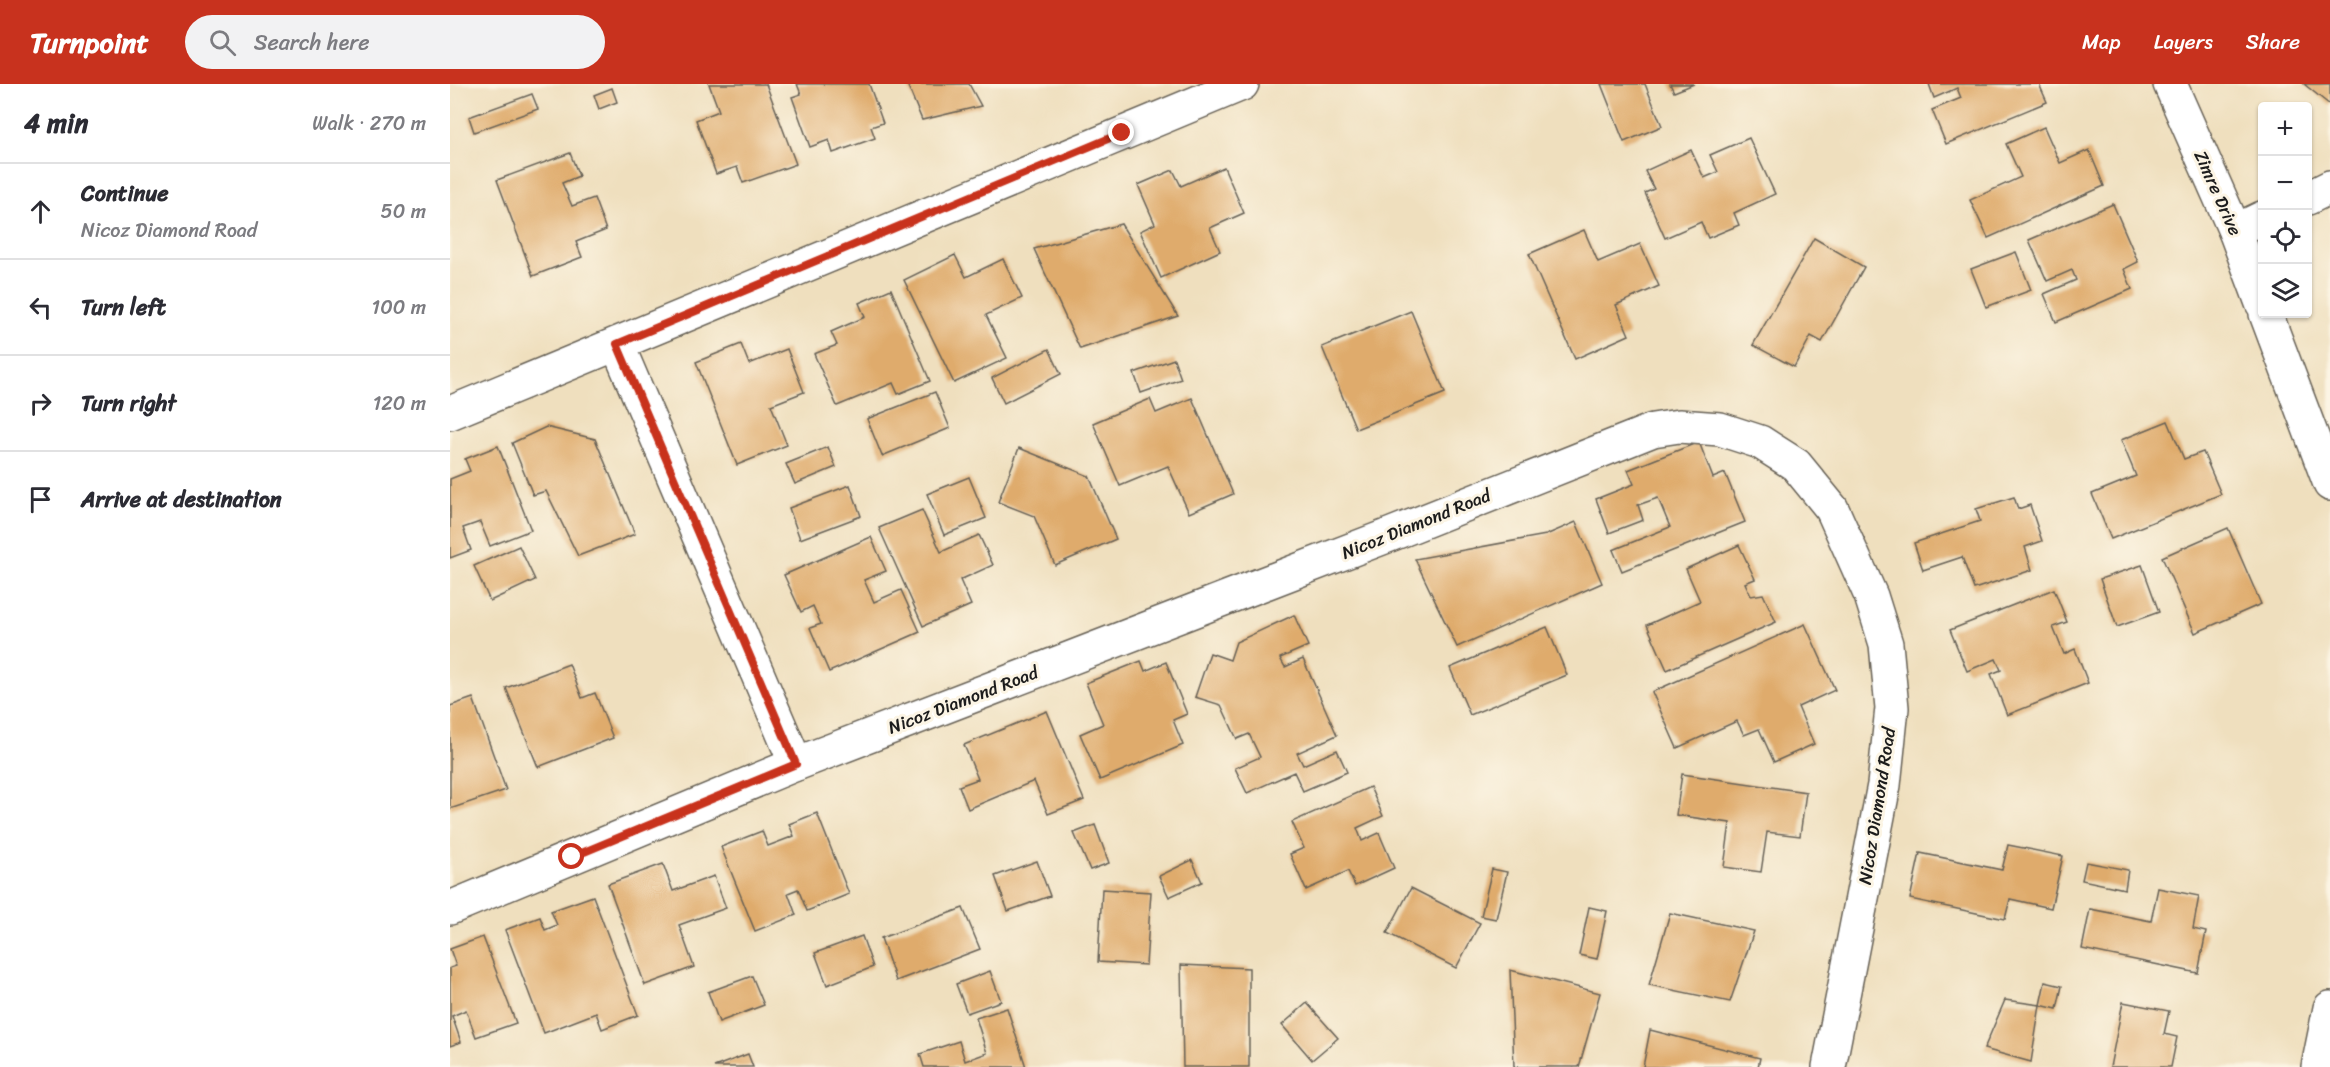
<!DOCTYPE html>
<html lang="en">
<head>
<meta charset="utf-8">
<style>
  body { margin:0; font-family:Sriracha,sans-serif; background:#f2f2f3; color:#2b2b33 }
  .controls { position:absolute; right:18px; top:18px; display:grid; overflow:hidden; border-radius:6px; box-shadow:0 2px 4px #0004 }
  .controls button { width:54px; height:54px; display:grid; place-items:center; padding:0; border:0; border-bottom:2px solid #e1e1e2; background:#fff; color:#2b2b33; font:30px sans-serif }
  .stop { position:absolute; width:18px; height:18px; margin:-14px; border:4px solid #c8321e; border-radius:50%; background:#fff }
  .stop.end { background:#c8321e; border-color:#fff; box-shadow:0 2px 6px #0008 }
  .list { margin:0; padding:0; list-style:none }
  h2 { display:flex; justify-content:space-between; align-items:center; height:78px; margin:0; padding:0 24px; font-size:26px }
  h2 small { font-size:20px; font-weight:400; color:#7c7c81 }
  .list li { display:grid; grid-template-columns:39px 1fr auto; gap:18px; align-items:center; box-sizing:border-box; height:96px; padding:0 24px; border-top:2px solid #e1e1e2 }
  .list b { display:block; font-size:22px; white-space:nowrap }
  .list p { margin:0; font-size:20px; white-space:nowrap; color:#7c7c81 }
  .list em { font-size:20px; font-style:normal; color:#7c7c81 }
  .icon { flex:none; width:33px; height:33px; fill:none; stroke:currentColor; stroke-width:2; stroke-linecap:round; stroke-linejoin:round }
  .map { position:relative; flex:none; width:1880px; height:983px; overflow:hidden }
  header { display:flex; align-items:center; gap:36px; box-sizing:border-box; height:84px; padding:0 30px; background:#c8321e; color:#fff }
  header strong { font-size:28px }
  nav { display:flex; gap:33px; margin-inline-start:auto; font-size:21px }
  .search { width:420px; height:54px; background:#f2f2f3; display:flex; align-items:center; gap:15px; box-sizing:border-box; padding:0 21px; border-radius:33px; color:#7c7c81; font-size:22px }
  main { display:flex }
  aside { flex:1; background:#fff }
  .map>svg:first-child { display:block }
</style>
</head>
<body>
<header>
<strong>Turnpoint</strong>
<div class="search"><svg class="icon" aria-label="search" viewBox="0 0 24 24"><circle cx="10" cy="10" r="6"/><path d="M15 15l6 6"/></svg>Search here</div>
<nav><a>Map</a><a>Layers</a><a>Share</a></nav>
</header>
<main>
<aside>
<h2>4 min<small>Walk · 270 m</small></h2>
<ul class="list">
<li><svg class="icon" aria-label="ahead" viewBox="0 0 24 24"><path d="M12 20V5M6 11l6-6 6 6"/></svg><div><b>Continue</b><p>Nicoz Diamond Road</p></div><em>50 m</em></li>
<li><svg class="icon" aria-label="left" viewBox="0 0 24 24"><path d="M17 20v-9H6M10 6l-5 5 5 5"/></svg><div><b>Turn left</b></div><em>100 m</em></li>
<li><svg class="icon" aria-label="right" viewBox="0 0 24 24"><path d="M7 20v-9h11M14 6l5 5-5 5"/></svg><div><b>Turn right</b></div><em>120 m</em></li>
<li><svg class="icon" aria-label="arrive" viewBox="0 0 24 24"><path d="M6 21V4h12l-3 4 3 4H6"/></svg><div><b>Arrive at destination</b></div></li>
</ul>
</aside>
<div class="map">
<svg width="1880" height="983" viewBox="0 0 1880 983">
  <rect width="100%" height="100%" fill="#fcf5e5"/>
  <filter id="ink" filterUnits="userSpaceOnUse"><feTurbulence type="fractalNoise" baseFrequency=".0167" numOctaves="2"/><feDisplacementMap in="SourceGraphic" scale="12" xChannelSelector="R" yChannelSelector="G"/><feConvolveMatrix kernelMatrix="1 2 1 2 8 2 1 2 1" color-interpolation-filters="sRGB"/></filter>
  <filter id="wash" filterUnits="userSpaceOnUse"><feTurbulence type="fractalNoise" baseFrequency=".008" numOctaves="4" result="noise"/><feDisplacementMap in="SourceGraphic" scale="24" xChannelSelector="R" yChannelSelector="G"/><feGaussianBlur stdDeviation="1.35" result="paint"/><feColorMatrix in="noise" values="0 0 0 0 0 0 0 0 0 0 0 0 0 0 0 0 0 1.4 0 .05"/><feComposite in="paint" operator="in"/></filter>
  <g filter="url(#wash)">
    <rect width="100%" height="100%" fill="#efdfbe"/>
    <g id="blocks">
      <g fill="#dfab6c">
        <polygon points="259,0 316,0 346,80 293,99 287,83 266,90 246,36 269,27"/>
        <polygon points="347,0 419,0 433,39 421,43 425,54 383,69 379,56 360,63 342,13 351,10"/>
        <polygon points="457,0 519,0 531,22 472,36"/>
        <polygon points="1151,0 1195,0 1212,42 1174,58"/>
        <polygon points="1220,0 1244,0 1224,8"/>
        <polygon points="1479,0 1589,0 1597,18 1496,60 1482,26 1511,14 1507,4 1484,14"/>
        <polygon points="1854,0 1880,0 1880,21"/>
        <polygon points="162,4 167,18 149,25 144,11"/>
        <polygon points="82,10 88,25 24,48 19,33"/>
        <polygon points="1594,43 1610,79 1639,66 1654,102 1538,154 1520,116 1571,93 1556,60"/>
        <polygon points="1299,54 1325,110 1284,129 1289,141 1258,154 1251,138 1215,154 1195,109 1204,105 1195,87 1241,66 1254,94 1268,88 1260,71"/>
        <polygon points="120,69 129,92 112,99 122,122 144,114 156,146 126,158 132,173 83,192 47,96"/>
        <polygon points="774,83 794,129 760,144 770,167 711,194 690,147 705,140 688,101 723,86 731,102"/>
        <polygon points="1663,120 1688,178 1674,185 1682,205 1606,238 1594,210 1626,196 1622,186 1597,197 1579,156"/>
        <polygon points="671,140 728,232 630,265 584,165"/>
        <polygon points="1134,146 1148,178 1190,160 1209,202 1166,221 1179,251 1125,275 1079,170"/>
        <polygon points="1364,154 1414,183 1372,258 1361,252 1344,283 1303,261"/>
        <polygon points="1566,168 1581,206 1536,223 1521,185"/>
        <polygon points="505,171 516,193 553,175 572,214 536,231 557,274 504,299 454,196"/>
        <polygon points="441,205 480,297 448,310 443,299 387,322 364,270 387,261 381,248 415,233 409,219"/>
        <polygon points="961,227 995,309 906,345 872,263"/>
        <polygon points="291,260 299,280 337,265 354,308 321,321 337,361 287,381 246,278"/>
        <polygon points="599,265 611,290 554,319 542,294"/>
        <polygon points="724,275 731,295 691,309 684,289"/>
        <polygon points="485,308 500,344 432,372 417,335"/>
        <polygon points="742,314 783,410 739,429 718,382 670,402 643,339 700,315 706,329"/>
        <polygon points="1718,337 1734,375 1753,368 1771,410 1661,455 1642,410 1686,392 1671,356"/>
        <polygon points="96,343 145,355 185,450 128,472 96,407 83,411 62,359"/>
        <polygon points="1249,358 1263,394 1275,389 1295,438 1172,487 1163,466 1220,443 1208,414 1188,421 1193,436 1159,449 1146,415 1184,400 1178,386"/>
        <polygon points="48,362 81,446 40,462 30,438 13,444 21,466 0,474 0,395 20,387 15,375"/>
        <polygon points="378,363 386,383 345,400 336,380"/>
        <polygon points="569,364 639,392 666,455 605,481 584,432 548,418"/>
        <polygon points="519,393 536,434 494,451 477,410"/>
        <polygon points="400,401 411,432 350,455 339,424"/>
        <polygon points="1564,413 1568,425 1580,421 1592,457 1575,463 1582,486 1524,505 1512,473 1473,486 1464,459 1530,437 1526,425"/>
        <polygon points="472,426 491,468 529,451 543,481 510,496 521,521 473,542 429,444"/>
        <polygon points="1126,438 1152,499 1007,563 965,475 1096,451"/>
        <polygon points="1778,444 1811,520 1745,549 1712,473"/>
        <polygon points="421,453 436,487 414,496 424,518 451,506 470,548 379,588 360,544 371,540 363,522 351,528 334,491"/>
        <polygon points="1289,461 1305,495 1295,499 1301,512 1313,510 1326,538 1217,586 1197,541 1250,517 1236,485"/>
        <polygon points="69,462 85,496 40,517 24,482"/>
        <polygon points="1692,481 1709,528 1667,543 1650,495"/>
        <polygon points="1604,505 1617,538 1603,543 1614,570 1625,565 1638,599 1557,631 1541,590 1551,586 1546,575 1517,587 1500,546"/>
        <polygon points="844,531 858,562 830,574 835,583 853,575 887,651 847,669 853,681 887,666 897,688 853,707 844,688 797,709 785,684 810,673 799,650 787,655 771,621 745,613 760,569 780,576 786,558"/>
        <polygon points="1355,540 1385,606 1348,623 1364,660 1324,678 1309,645 1294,651 1287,637 1227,664 1202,608"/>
        <polygon points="1097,543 1117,591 1020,631 1000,584"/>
        <polygon points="691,577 695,587 716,578 737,630 723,636 733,661 650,696 630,650 653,640 636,599"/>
        <polygon points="119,580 132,614 145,609 163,654 88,683 56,604"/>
        <polygon points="23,614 56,706 0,725 0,622"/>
        <polygon points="597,627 634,716 598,730 584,697 518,725 509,702 528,695 514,661"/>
        <polygon points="1232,690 1356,708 1350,752 1317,748 1311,788 1274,783 1280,739 1226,731"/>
        <polygon points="920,703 933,732 907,744 912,757 929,749 944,784 905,802 898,787 856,806 840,770 854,764 842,738"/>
        <polygon points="367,729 399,810 357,827 348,805 338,809 346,831 305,847 271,763 312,747 318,762 344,752 339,740"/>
        <polygon points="645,741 659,779 640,786 624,749"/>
        <polygon points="1558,761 1613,772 1601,824 1560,815 1555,835 1460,815 1470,769 1552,786"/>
        <polygon points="742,776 752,798 719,813 709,792"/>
        <polygon points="587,777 600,812 558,827 545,792"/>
        <polygon points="1636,778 1678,786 1675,805 1632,796"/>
        <polygon points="213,780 223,807 264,792 276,824 229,841 244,883 195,901 158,800"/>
        <polygon points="1042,785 1057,788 1046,835 1031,832"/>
        <polygon points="961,804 1030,839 1006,884 937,849"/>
        <polygon points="1708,804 1749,812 1743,845 1756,848 1748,889 1632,865 1640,825 1701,837"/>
        <polygon points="652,805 701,808 696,881 648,878"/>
        <polygon points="143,812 188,931 152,945 146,929 94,949 55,846 90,833 95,846 107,841 101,827"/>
        <polygon points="1139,823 1157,827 1147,875 1129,871"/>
        <polygon points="513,824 530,865 446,897 431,854"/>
        <polygon points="1220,829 1304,847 1280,918 1199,901"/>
        <polygon points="412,852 423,883 377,901 365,869"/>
        <polygon points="33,853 66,939 26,953 16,926 2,932 11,958 0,962 0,884 6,882 0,865"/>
        <polygon points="731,881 799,884 799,983 733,983"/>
        <polygon points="1060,886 1150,909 1129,983 1064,983"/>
        <polygon points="540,887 551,917 517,929 506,900"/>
        <polygon points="302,892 314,921 269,938 258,908"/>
        <polygon points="1595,898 1612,902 1607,925 1590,921"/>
        <polygon points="1555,916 1590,921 1581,978 1534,965"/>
        <polygon points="1673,918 1719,927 1714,950 1727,953 1721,983 1660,983"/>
        <polygon points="857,919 888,954 862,976 832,941"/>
        <polygon points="557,924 576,983 474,983 470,970 509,957 515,977 537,969 526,934"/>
        <polygon points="1200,946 1310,974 1308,983 1193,983"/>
        <polygon points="298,970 303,983 264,983"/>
      </g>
    </g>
  </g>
  <g filter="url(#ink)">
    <use href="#blocks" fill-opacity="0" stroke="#666055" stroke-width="1.5"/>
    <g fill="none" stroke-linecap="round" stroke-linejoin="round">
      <g stroke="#666055" stroke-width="36">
        <g id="minor">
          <polyline points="1720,0 1785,147 1812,219"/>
          <polyline points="1858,114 1880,103"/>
          <polyline points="1785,147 1812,134"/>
          <polyline points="1816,230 1880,400"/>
          <polyline points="167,260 346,680"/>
          <polyline points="0,329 792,0"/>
          <polyline points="0,824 346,680 937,452 1203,346 1229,342 1270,345 1310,358 1346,381 1382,425 1421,512 1436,560 1442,624 1434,701 1379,983"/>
          <polyline points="1868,983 1880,924"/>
        </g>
      </g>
      <g stroke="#666055" stroke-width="36">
        <polyline id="tertiary" points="1876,946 1880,947"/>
      </g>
      <use href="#minor" stroke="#fff" stroke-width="33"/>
      <use href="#tertiary" stroke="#fff" stroke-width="33"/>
    </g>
  </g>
  <g fill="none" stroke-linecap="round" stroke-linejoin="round" filter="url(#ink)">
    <polyline stroke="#c8321e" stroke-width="8" points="122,773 346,680 167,260 672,49"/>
  </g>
  <g text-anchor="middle" stroke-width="6" stroke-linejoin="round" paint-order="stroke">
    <g font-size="18" fill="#1c1c1c" stroke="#fcf5e5">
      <text transform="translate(1768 109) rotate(66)" y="6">Zimre Drive</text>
      <text transform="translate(966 440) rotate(-22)" y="6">Nicoz Diamond Road</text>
      <text transform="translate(513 616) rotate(-21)" y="6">Nicoz Diamond Road</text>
      <text transform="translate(1427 722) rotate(-81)" y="6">Nicoz Diamond Road</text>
    </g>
  </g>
</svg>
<div class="controls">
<button>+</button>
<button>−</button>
<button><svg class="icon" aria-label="locate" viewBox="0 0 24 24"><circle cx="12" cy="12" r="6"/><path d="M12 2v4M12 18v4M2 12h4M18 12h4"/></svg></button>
<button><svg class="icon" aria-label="layers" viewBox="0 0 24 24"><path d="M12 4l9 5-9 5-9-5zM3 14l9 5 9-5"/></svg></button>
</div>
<div class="stop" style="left:122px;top:773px"></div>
<div class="stop end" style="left:672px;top:49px"></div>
</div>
</main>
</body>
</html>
